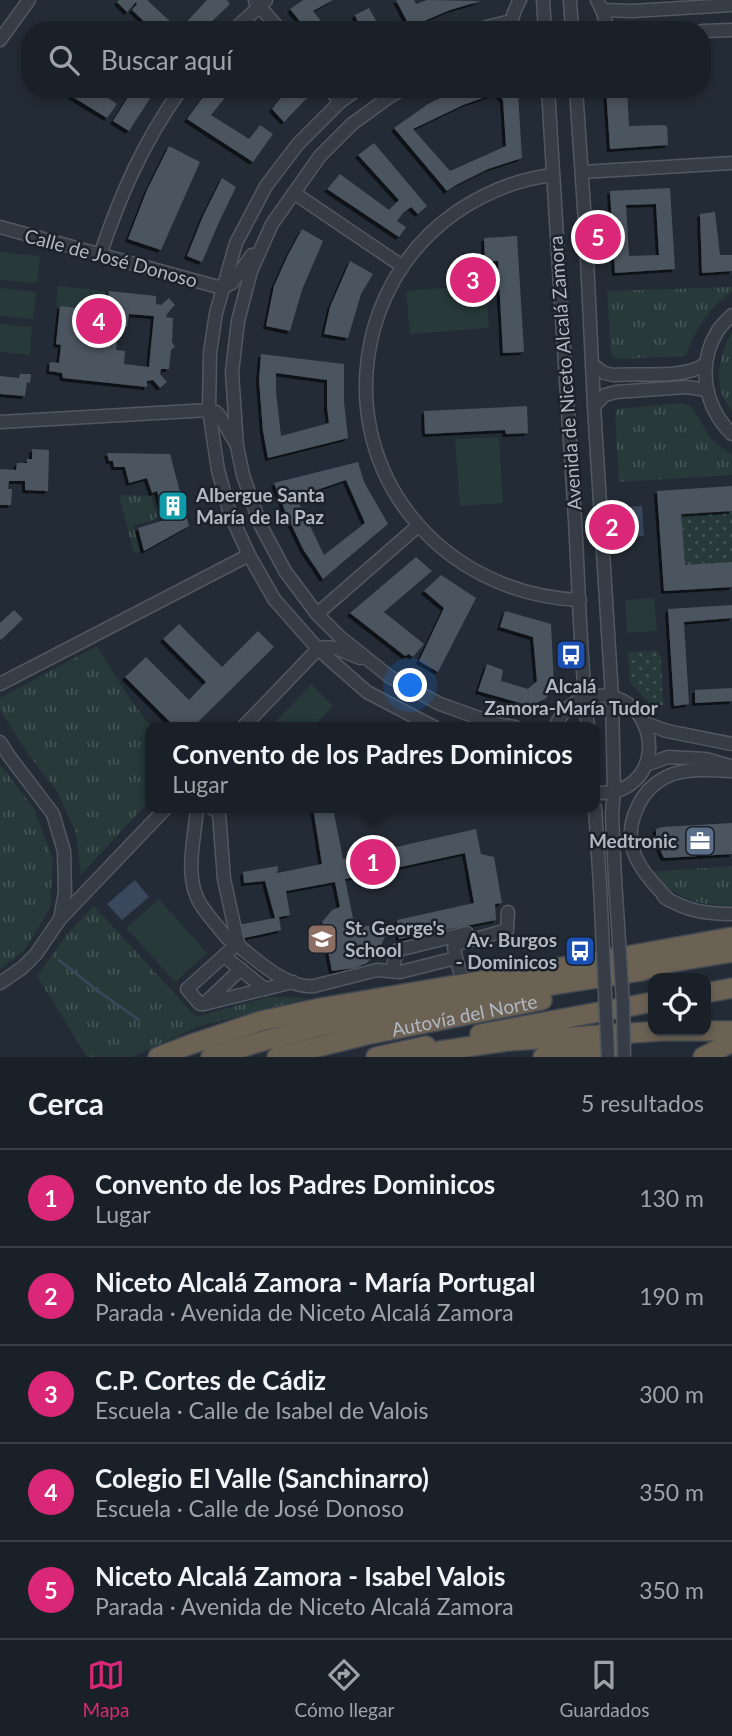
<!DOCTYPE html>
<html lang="es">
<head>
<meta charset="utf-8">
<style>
  body { margin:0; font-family:Lato,sans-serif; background:#232830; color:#f1f3f6 }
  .controls { position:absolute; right:21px; bottom:21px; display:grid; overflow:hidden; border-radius:14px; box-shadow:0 4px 10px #0003 }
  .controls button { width:63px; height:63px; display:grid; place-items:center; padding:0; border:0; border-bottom:2px solid #383e45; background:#1a2028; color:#f1f3f6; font:35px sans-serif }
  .you { position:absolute; left:411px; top:686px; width:24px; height:24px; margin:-18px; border:5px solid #fff; border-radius:50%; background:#1a73e8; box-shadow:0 0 0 10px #1a73e833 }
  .badge { display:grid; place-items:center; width:46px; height:46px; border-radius:50%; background:#db2777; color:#fff; font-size:23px; font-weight:700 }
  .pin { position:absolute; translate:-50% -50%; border:4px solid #fff; box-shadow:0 2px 7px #0006 }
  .popup { position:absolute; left:145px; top:722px; width:455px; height:91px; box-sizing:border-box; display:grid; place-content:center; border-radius:14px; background:#1a2028; filter:drop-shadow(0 2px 5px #0005); font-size:23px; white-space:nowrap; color:#9fa3a8 }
  .popup b { font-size:26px; color:#f1f3f6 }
  .popup::after { content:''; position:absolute; left:50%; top:100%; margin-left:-14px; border:14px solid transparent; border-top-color:#1a2028 }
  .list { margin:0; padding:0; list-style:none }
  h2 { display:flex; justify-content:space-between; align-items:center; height:91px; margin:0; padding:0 28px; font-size:30px }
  h2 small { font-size:23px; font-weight:400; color:#9fa3a8 }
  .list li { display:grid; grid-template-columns:46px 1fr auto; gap:21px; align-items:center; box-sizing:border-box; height:98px; padding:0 28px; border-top:2px solid #383e45 }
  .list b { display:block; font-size:26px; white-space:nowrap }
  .list p { margin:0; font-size:23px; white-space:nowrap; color:#9fa3a8 }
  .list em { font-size:23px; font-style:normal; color:#9fa3a8 }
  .icon { flex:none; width:38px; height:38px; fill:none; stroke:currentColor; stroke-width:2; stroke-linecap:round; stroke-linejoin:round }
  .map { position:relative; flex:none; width:732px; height:1057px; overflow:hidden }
  .search { position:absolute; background:#1a2028; box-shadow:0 4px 10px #0003; left:21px; right:21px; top:21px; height:77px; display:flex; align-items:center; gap:18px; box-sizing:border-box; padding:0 24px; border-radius:28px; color:#9fa3a8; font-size:26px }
  .sheet { height:581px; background:#1a2028 }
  nav { display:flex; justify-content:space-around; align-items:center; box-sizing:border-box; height:98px; border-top:2px solid #383e45; background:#1a2028; font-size:19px; color:#9fa3a8 }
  nav a { display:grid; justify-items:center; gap:4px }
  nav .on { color:#db2777 }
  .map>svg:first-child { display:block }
</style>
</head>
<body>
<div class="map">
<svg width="732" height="1057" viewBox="0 0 732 1057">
  <defs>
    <pattern id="grass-tufts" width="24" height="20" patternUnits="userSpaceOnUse" patternTransform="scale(1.75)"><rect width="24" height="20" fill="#283939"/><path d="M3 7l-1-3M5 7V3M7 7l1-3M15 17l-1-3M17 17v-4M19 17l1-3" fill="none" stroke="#455454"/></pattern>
    <pattern id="garden-dots" width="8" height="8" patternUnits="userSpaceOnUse" patternTransform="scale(1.75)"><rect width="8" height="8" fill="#283939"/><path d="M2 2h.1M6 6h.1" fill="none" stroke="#455454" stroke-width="1.8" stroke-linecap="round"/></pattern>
    <filter id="shadow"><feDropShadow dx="-3" dy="3" stdDeviation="0" flood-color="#0009"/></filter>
  </defs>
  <rect width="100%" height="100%" fill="#232b36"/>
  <g fill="url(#grass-tufts)">
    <path d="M 732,287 L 732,292 C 708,308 695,330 686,356 L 616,359 L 611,353 L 607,291 Z"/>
    <path d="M 732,332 L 732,411 C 711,385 718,359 732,332 Z"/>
    <polygon points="682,403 691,406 711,439 732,455 732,475 619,482 615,413 618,409"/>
    <polygon points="119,495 151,496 157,516 154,520 133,525 140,552 136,553 133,550"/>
    <polygon points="97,646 128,696 151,727 151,799 81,875 76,833 57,791 28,754 0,710 0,698"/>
    <polygon points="0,764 34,809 53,859 50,908 25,950 0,969"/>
    <path d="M 732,866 L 732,906 C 691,904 679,899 649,872 Z"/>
    <polygon points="94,906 196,1017 268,997 310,998 200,1026 132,1057 87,1057 37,976 68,933"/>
  </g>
  <g fill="url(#garden-dots)">
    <polygon points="732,511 732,562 685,565 681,514"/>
    <polygon points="655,650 661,657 663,705 651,705 630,683 628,652"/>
  </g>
  <g fill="#283939">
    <polygon points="0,252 40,256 37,283 0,280"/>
    <polygon points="485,269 489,328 410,334 406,291 455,287 454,271"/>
    <polygon points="58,286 105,291 103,311 56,306"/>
    <polygon points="0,288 36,292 33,319 0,316"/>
    <polygon points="0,324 32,327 30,355 0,352"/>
    <polygon points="499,437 503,503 460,506 455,439"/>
    <polygon points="654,598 657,631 627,633 625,600"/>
    <polygon points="311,684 333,706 313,727 271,727"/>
    <polygon points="159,899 207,953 175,982 126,928"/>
  </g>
  <g fill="#3a485d">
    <polygon points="642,506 644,536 628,537 625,507"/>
    <polygon points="135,880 149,897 122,920 107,904"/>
  </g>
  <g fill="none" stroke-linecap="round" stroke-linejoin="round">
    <polyline stroke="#3a485d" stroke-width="2.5" points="59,960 98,991 139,1020"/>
  </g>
  <g fill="#4b5561" fill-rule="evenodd" filter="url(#shadow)">
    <polygon points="119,0 147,0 175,26 172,30 153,30 132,10 137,4 136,2 127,12 117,2"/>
    <polygon points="207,0 227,0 230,4 203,30 179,30"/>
    <polygon points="303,0 333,0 313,11 328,30 307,30 290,9"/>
    <polygon points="396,0 414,0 416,4 427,0 481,1 450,10 410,27"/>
    <polygon points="369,8 381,30 361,30 355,15"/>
    <polygon points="54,89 95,89 117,104 107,118 68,94 67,95"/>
    <polygon points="133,89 156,89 129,131 113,121"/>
    <polygon points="209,89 232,89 211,115 249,139 260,125 273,134 253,162 187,119"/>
    <polygon points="278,89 302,89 308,97 284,122 272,109 283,95"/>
    <path d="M 459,89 L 514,89 L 518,94 L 522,158 L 488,169 L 456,185 L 447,191 L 394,128 L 428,104 ZM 497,93 L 503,100 L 506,146 L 450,171 L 413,129 L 463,105 Z"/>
    <polygon points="606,89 627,89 629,126 663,125 667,126 668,145 610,149"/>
    <polygon points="374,143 427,206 418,214 411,207 403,213 397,221 406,227 399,237 327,189 340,174 389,210 399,200 358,155"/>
    <polygon points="169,146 200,162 161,250 128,239 147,190"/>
    <polygon points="222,178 236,187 220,220 202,262 187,256 203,216"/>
    <path d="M 670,188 L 675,269 L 615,273 L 610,191 ZM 656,204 L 659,255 L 629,256 L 626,205 Z"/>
    <polygon points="715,212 720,255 732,255 732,271 702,273 700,214"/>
    <polygon points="302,229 323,241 302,290 290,331 266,326 274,286 288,255"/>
    <polygon points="517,236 524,352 503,353 498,261 485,261 484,238"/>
    <polygon points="350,261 373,274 361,294 348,338 324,334 330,307"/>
    <path d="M 109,291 L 156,296 L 156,304 L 161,305 L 169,298 L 175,305 L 167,314 L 166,317 L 173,318 L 172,342 L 175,347 L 171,350 L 169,369 L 161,369 L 160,374 L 167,382 L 160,388 L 153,380 L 147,381 L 147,387 L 63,378 L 62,373 L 49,371 L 50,362 L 59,363 L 61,345 L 56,344 L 60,306 L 107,311 ZM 129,314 L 154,316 L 149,367 L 124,364 L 125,351 L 116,350 L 118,326 L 127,327 Z"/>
    <path d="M 261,354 L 344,364 L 344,402 L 348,438 L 268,458 L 263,431 L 259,380 ZM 276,373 L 327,380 L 327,407 L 329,423 L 281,436 L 276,392 Z"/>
    <polygon points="20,374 31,374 30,383 27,382 25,396 0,394 0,376 19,378"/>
    <polygon points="527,406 528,433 506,434 505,430 425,434 424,411"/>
    <polygon points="32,449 49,450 48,491 25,490 25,481 9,481 8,489 12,489 11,505 0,505 0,469 16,470 17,463 27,463 27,459 32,459"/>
    <polygon points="107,453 170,454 189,526 144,551 138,528 165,520 157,491 152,493 147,478 129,483 125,467 114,467 113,461 109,461"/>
    <path d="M 358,462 L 364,482 L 388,524 L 323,579 L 303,549 L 285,511 L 274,483 ZM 346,480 L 365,523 L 324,555 L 296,497 Z"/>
    <polygon points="732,486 732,511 681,514 685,565 732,562 732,587 664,591 657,491"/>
    <polygon points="416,557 432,571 384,612 424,644 413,657 409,654 405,656 350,613"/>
    <polygon points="441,575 476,598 438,672 419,661 444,608 424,591"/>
    <polygon points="732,605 732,618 684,622 689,704 674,706 668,609"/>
    <polygon points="14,610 23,619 1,640 0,639 0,623"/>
    <polygon points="505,611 551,624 554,684 551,692 545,699 531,706 478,691 487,664 503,670 501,681 528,689 537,681 533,637 500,627"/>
    <polygon points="179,624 222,667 258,631 274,647 193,727 175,727 125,677 146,657 189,700 206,682 163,639"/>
    <polygon points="732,688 732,701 695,703 695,690"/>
    <polygon points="313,808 333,808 343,859 476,829 481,854 494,857 502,903 495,904 496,920 399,939 397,920 474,903 465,853 345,879 355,928 386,923 385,936 379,950 367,963 355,968 332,971 322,922 332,910 340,907 335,882 286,891 290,915 279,917 281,930 240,939 238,925 275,918 265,881 244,883 243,872 278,866 277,873 322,864"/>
    <polygon points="732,823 732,854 664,858 656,841 656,829 662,827"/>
  </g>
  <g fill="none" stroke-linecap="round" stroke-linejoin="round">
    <g stroke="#515861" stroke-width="15">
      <g id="minor">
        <polyline points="543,0 545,30"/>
        <polyline points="570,0 572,30"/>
        <path d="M 597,0 C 602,9 607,19 606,30"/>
        <polyline points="255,1 280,30"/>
        <polyline points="603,10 632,11 732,5"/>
        <polyline points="234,30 266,0"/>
        <polyline points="475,30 511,21"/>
        <path d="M 511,30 C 511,18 514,10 520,0"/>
        <polyline points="702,31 732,30"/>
        <polyline points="0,40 29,0"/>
        <polyline points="330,89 340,102"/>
        <polyline points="358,89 340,102 298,144 266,186 236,243 216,313 210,353 209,410 218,470 230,514 249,555 274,599 318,649 367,692 434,727"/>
        <polyline points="403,89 389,97 352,124 320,156 272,224 251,271 238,321 232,372 237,446 243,475 260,524 285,571 317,614 340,637 390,677 440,704 496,724 515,727"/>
        <path d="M 548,89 C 556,233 566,376 575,520 C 579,589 580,659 588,727"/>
        <polyline points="576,89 586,238 594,406 612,697 614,792 612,814 615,879"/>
        <polyline points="582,172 732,163"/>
        <path d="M 553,175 C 518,179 484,193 455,213 C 415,241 387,282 374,328 C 336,468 438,594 580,600"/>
        <polyline points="294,193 402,266"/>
        <polyline points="0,227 222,288 232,283 252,255"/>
        <path d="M 100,255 C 121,193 143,143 181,89"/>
        <path d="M 732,315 C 727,320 721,325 717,332 C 697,365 704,407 732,434"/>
        <path d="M 592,364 L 604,373 L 614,375 C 639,373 686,379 705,364"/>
        <polyline points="594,406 605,395 616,392 686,387 707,390"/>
        <polyline points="0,422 209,410 216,412 219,415 235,442"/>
        <polyline points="317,614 418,526"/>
        <path d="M 318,649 C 331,643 348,654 360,658"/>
        <polyline points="0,684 249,555"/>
        <polyline points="645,723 667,731 732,744"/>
        <polyline points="243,727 318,649"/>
        <path d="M 555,727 C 562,711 574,700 591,697 C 650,685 673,772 617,791 C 610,793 602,793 595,793"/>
        <polyline points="0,742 9,756 53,814 64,851 65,892 60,919"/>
        <polyline points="646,765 668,757 706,759 730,766"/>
        <path d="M 197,808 C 195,838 183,877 201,905 C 209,917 219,928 228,939"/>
        <path d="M 212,808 L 219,813 L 224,879 L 238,943 L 240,947 C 259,962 288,989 314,986 L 377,970 L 400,972 L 456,958 L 454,947 L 457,944 L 507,930 L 508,912"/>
        <polyline points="595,808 600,886"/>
        <path d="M 664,897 C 687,911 706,914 732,914"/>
        <path d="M 669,900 C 642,872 618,846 638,806 C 645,791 657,780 673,774 C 691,768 713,770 732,771"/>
        <polyline points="238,943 187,989 200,1004 204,1004 293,982"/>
        <polyline points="224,956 265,989"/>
        <polyline points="456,958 463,983"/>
        <polyline points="391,971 398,950 467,933"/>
        <polyline points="0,983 22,968 36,954 60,919 166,808"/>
        <polyline points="204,1004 241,969"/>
      </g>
    </g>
    <g stroke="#414851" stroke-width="22">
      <g id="highway">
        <polyline points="648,965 661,964 732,952"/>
        <polyline points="706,993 732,988"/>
        <polyline points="480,1034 653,1002"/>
        <polyline points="158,1057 189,1045 261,1021 320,1008 610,959 732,937"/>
        <polyline points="211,1057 263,1041 321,1026 428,1005 641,971 661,964"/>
        <path id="s1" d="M 277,1057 L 366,1035 L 542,1000"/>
        <polyline points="376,1057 426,1046"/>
        <polyline points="414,1057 440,1051 507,1041 662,1031 732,1031"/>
        <polyline points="543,1057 615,1047"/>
        <polyline points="703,1057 732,1042"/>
      </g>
    </g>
    <use href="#minor" stroke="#363d46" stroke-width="12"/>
    <use href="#highway" stroke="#6b6254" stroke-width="19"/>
    <g stroke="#515861" stroke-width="15" stroke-linecap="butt">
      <g id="minor-bridge">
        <polyline points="615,879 623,1004 624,1057"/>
        <polyline points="600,886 608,1057"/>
      </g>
    </g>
    <use href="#minor-bridge" stroke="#363d46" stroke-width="12"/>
  </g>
  <defs>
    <g id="building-square" transform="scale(1.575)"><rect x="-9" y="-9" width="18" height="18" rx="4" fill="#0f9aa8" stroke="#1b222b"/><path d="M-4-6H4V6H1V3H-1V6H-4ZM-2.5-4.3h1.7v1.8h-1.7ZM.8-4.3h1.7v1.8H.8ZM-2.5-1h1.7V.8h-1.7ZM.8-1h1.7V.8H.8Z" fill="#fff"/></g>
    <g id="bus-square" transform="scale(1.575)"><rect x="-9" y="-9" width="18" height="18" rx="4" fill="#1a4fb4" stroke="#1b222b"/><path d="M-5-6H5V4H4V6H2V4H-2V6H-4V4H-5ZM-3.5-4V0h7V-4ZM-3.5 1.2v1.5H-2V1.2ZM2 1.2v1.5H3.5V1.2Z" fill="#fff"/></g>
    <g id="office-square" transform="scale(1.575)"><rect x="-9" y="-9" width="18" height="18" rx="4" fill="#5c6f8a" stroke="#1b222b"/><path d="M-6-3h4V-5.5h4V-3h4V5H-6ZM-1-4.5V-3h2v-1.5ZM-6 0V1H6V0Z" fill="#fff"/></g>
    <g id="school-square" transform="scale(1.575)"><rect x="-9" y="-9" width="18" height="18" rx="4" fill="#8d6e63" stroke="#1b222b"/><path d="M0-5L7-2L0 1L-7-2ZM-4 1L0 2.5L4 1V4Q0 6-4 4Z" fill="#fff"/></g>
  </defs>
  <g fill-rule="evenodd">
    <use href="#building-square" x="173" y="506"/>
    <use href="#bus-square" x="571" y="655"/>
    <use href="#office-square" x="700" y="841"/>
    <use href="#school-square" x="322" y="939"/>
    <use href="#bus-square" x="580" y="951"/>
  </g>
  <g text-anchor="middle" stroke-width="5" stroke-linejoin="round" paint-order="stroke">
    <g font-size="19" fill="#b1b8c3" stroke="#1b222b">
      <text transform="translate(111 258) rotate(15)" y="7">Calle de José Donoso</text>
      <text transform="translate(565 373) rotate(-94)" y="7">Avenida de Niceto Alcalá Zamora</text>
      <text dy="7" stroke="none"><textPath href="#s1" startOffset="192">Autovía del Norte</textPath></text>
    </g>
    <g font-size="19" font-weight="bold" fill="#b1b8c3" stroke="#1b222b" text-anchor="start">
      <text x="196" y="502">Albergue Santa<tspan x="196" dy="22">María de la Paz</tspan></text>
      <text x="571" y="693" text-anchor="middle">Alcalá<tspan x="571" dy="22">Zamora-María Tudor</tspan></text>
      <text x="677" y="848" text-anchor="end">Medtronic</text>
      <text x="345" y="935">St. George's<tspan x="345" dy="22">School</tspan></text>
      <text x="557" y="947" text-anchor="end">Av. Burgos<tspan x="557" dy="22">- Dominicos</tspan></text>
    </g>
  </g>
</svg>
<div class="controls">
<button><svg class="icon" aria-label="locate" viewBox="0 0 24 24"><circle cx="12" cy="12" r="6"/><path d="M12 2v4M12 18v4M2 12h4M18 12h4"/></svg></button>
</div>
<div class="you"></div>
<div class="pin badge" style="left:373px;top:862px">1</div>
<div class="popup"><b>Convento de los Padres Dominicos</b>Lugar</div>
<div class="pin badge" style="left:612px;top:527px">2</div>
<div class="pin badge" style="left:473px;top:280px">3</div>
<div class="pin badge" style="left:99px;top:321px">4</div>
<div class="pin badge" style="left:598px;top:237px">5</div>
<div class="search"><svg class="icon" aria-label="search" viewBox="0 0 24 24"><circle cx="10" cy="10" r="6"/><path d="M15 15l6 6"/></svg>Buscar aquí</div>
</div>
<section class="sheet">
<h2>Cerca<small>5 resultados</small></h2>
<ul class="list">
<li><span class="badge">1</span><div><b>Convento de los Padres Dominicos</b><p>Lugar</p></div><em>130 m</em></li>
<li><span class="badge">2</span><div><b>Niceto Alcalá Zamora - María Portugal</b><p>Parada · Avenida de Niceto Alcalá Zamora</p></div><em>190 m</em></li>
<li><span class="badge">3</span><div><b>C.P. Cortes de Cádiz</b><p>Escuela · Calle de Isabel de Valois</p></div><em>300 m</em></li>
<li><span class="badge">4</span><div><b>Colegio El Valle (Sanchinarro)</b><p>Escuela · Calle de José Donoso</p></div><em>350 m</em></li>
<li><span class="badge">5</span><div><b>Niceto Alcalá Zamora - Isabel Valois</b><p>Parada · Avenida de Niceto Alcalá Zamora</p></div><em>350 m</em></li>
</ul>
</section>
<nav>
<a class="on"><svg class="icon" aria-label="map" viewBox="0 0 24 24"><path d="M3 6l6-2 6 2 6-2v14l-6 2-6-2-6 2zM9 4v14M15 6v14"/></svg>Mapa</a>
<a><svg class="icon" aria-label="directions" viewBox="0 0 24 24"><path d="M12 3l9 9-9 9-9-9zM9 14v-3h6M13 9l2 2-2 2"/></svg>Cómo llegar</a>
<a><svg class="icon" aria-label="saved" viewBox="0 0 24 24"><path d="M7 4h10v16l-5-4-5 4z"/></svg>Guardados</a>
</nav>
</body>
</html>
